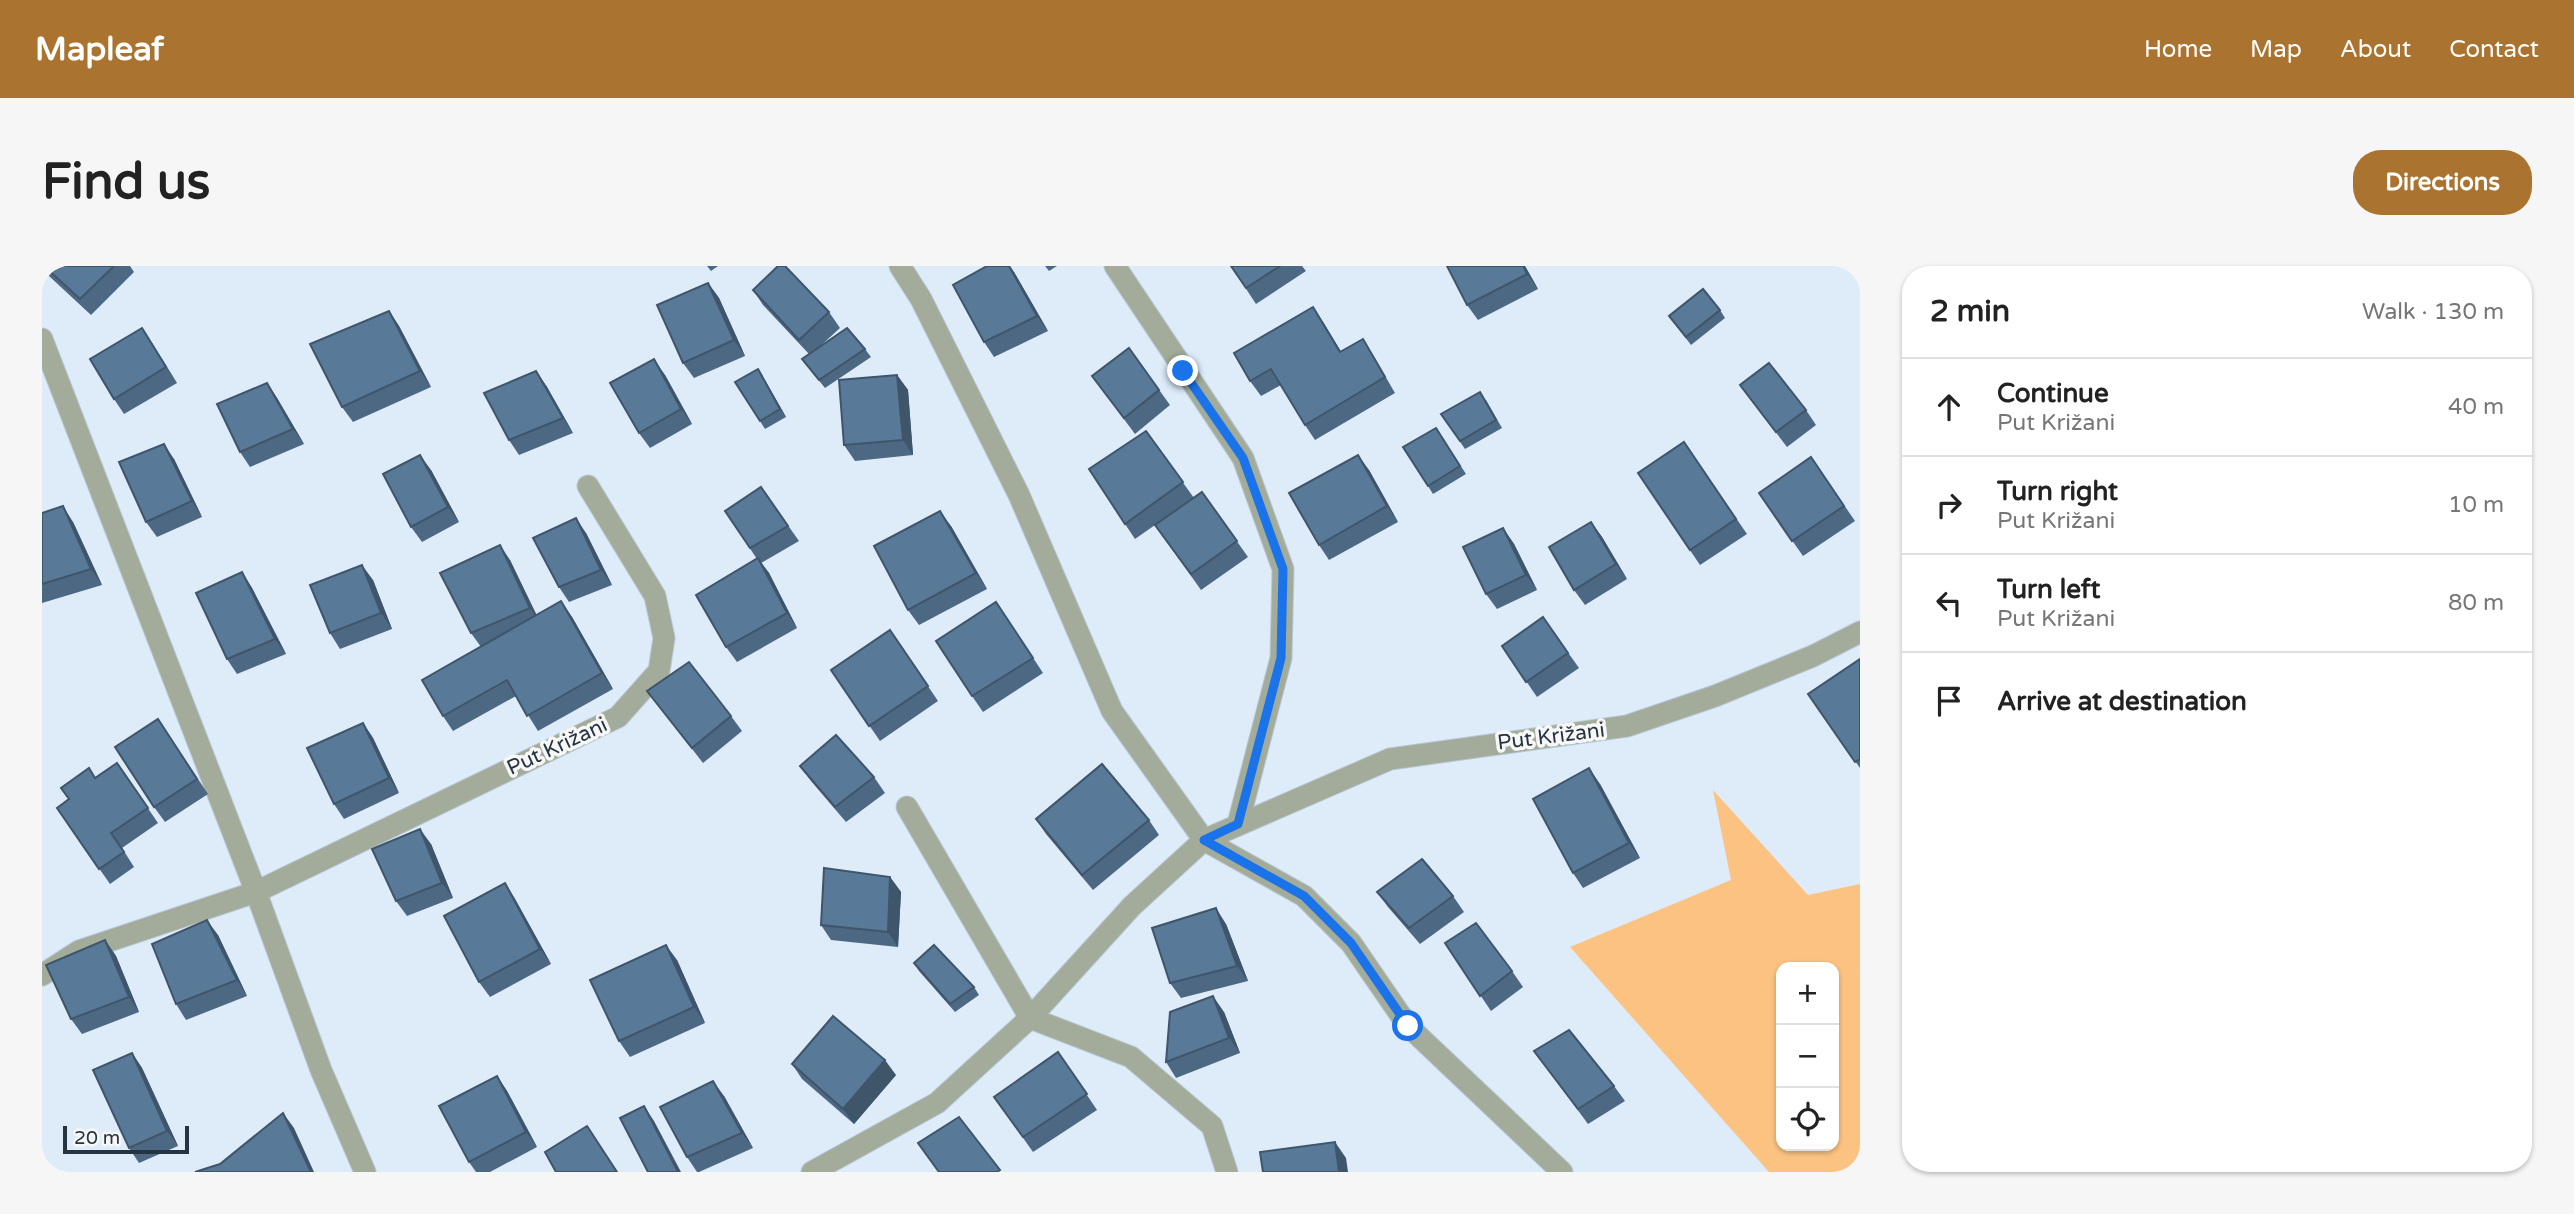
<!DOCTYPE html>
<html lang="en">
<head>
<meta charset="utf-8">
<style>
  body { margin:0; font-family:"Varela Round",sans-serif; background:#f6f6f6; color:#222 }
  .controls { position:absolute; right:21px; bottom:21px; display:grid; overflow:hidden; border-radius:14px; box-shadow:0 2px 5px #0004 }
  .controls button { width:63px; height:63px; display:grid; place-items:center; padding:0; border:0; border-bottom:2px solid #e0e0e0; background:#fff; color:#222; font:35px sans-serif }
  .scale { position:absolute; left:21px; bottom:18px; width:126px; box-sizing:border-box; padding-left:7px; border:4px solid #263441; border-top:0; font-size:19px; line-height:24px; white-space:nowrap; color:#263441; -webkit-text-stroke:5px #f7f7f7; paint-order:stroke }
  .stop { position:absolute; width:21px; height:21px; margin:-16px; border:5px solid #1a73e8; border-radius:50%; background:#fff }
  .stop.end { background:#1a73e8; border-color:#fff; box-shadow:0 2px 7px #0008 }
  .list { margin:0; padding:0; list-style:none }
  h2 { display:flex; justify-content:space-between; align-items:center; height:91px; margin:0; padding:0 28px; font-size:30px }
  h2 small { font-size:23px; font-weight:400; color:#767676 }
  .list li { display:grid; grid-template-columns:46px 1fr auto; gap:21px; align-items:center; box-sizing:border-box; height:98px; padding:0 28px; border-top:2px solid #e0e0e0 }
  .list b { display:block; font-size:26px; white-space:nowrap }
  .list p { margin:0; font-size:23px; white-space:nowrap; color:#767676 }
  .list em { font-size:23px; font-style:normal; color:#767676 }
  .icon { flex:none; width:38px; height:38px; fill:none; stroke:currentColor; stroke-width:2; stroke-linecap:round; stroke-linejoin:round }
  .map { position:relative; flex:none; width:1818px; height:906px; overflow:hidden; border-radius:28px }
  header { display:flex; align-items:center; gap:42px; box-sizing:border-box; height:98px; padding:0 35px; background:#aa732f; color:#fff }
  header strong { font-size:33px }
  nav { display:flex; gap:38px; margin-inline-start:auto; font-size:24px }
  .intro { display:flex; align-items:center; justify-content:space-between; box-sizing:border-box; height:168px; padding:0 42px }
  h1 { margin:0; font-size:49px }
  .button { padding:18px 32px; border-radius:28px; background:#aa732f; color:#fff; font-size:24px; font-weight:700 }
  main { display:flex; gap:42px; padding:0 42px }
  aside { flex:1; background:#fff; border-radius:28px; box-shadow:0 2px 5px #0004 }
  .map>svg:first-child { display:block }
</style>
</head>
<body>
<header>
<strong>Mapleaf</strong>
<nav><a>Home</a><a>Map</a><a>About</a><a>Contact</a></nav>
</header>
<div class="intro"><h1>Find us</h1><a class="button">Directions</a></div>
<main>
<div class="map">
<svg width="1818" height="906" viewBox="0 0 1818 906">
  <rect width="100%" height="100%" fill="#deecfa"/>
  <path fill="#fbc282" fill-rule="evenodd" d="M 1671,524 L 1766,629 L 1818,618 L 1818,906 L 1727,906 L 1528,681 L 1689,614 ZM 1739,701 L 1792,701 L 1792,880 L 1739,880 Z"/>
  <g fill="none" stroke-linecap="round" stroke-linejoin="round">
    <g stroke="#b9c7d5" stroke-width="23">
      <polyline id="lane" points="988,752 1089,791 1170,860 1185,906"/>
    </g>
    <g stroke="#b9c7d5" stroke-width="23">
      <g id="street">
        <polyline points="858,0 879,33 977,229 1070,445 1162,574 1262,630 1309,677 1366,760 1520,906"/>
        <polyline points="1073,0 1201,192 1241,303 1239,392 1196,558"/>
        <polyline points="0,73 214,626 279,804 323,906"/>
        <polyline points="865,541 988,752"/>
        <polyline points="0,709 37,685 214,626 576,451 617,405 622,372 613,330 546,220"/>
        <polyline points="770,906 895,837 988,752 1090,640 1162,574 1348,493 1585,460 1673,430 1771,390 1818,366"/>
      </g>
    </g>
    <use href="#lane" stroke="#a3ac9a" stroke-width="21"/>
    <use href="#street" stroke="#a3ac9a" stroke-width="21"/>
  </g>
  <g fill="#4d6883">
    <polygon points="0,0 88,0 92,6 49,49 7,10"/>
    <polygon points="665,0 676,0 669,5"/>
    <polygon points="1003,0 1015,0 1007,5"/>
    <polygon points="1189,0 1260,0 1264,5 1214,38"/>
    <polygon points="1483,0 1496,23 1436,54 1425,39"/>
    <polygon points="972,6 1006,65 952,91 942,76"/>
    <polygon points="666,17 677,32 703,90 652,112 641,97"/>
    <polygon points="711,24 787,46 798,62 775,83 823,83 829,91 783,122 766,101 767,88 721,39"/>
    <polygon points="1678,44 1683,52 1649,79 1627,50"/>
    <polygon points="347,45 357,60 389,121 311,156 300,141"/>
    <polygon points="1281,56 1299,86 1331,89 1353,127 1273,174 1263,159 1239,119 1219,130 1208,115"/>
    <polygon points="100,62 135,117 82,148 72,133"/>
    <polygon points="1087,82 1128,139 1093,168 1050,110"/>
    <polygon points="494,105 505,121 531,167 477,189 467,174"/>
    <polygon points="623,109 650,158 608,182 597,167"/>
    <polygon points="855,109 866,124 871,189 813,195 802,179"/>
    <polygon points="721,111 744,151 723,163 718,155"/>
    <polygon points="225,117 235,132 262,178 208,201 198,186"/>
    <polygon points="1698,119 1764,144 1774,159 1745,181"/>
    <polygon points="1444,134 1460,162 1423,183 1399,148"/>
    <polygon points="1394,162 1424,208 1391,228 1386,220"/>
    <polygon points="1104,165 1152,232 1160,226 1206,291 1159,324 1113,259 1093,273 1083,258"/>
    <polygon points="1642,176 1705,268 1658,299 1596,207"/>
    <polygon points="1769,191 1813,255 1761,290 1717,227"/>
    <polygon points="132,193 160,251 115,271 104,256"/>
    <polygon points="389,204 417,256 380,276 369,261"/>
    <polygon points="1327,204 1356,256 1287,294 1277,279"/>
    <polygon points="719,221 757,275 719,297 727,307 755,362 695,396 684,381 715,293 683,245"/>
    <polygon points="0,247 31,256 60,319 0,337"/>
    <polygon points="1549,256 1560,271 1585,313 1543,339 1532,324"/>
    <polygon points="909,260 945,323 877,359 866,344"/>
    <polygon points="1461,262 1472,278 1495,324 1455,343 1444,328"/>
    <polygon points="544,267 570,319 527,336 517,321"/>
    <polygon points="468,294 494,349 519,335 530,351 571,423 496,465 474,430 411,465 401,450 439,381 429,367"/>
    <polygon points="200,306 210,322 244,388 195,408 185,393"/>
    <polygon points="331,314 350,363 298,383 288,367"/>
    <polygon points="1501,351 1537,402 1495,431 1460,380"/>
    <polygon points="965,352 1001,407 941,446 930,430"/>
    <polygon points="848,364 896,435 838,475 789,404"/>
    <polygon points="1818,393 1818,502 1777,444"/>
    <polygon points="605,425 689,450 700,465 661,497"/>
    <polygon points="116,453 166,528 123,556 112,541"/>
    <polygon points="321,457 331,472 357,527 302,553 292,538"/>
    <polygon points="75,497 116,557 80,582 92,601 68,618 15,542 53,512"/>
    <polygon points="758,500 832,511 843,527 804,556 769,515"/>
    <polygon points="1558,518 1598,592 1541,622 1531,607"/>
    <polygon points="994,553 1107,554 1117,569 1051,624 1004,568"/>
    <polygon points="389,578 411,632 365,650 354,635"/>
    <polygon points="848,611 859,626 856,681 789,674 779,659"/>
    <polygon points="463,617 473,633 509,698 448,731 437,716"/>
    <polygon points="1335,626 1411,630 1422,646 1378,678 1346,641"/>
    <polygon points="1184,658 1206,715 1139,732 1128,717"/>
    <polygon points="176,669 205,730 144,754 134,738"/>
    <polygon points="63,674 74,690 97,746 40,768 29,753"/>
    <polygon points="1403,677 1470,705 1481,721 1449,745"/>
    <polygon points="635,694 663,757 588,791 577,775"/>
    <polygon points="872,697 932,721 937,729 913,746 877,705"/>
    <polygon points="1182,746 1198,787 1134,812 1124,796"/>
    <polygon points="1492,785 1572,820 1583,835 1546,858"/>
    <polygon points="1016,786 1055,844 991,886 952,831"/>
    <polygon points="90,787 100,802 136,880 97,897 87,882"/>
    <polygon points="750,798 854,809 812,858 760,813"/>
    <polygon points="455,810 465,825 495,881 448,906 434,906 427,896"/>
    <polygon points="682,830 711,882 657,906 655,906 645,891"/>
  </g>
  <g fill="#3e556a">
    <polygon points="967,0 968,0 972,6 1006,65 995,50"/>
    <polygon points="1481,0 1483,0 1496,23 1485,8"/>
    <polygon points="666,17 677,32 703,90 692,74"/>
    <polygon points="1271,41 1281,56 1309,102 1298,86"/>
    <polygon points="347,45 357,60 389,121 378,105"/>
    <polygon points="100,62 110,77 135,117 124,101"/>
    <polygon points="612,93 623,109 650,158 639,143"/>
    <polygon points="716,103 721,111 744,151 738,143"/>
    <polygon points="494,105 505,121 531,167 521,152"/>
    <polygon points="855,109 866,124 871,189 861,174"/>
    <polygon points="225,117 235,132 262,178 251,163"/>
    <polygon points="122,178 132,193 160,251 150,235"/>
    <polygon points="378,189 389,204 417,256 406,241"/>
    <polygon points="1316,189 1327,204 1356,256 1345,240"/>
    <polygon points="21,240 31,256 60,319 49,303"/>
    <polygon points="898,245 909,260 945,323 934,307"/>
    <polygon points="534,252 544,267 570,319 559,304"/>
    <polygon points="1549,256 1560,271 1585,313 1574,298"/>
    <polygon points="1461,262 1472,278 1495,324 1484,309"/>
    <polygon points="458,279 468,294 499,358 488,342"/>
    <polygon points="716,292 727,307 755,362 745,347"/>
    <polygon points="320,299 331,314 350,363 339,347"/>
    <polygon points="200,306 210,322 244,388 233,373"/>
    <polygon points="519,335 530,351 571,423 560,407"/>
    <polygon points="321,457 331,472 357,527 347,512"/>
    <polygon points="1547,502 1558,518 1598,592 1587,577"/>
    <polygon points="378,563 389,578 411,632 400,617"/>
    <polygon points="848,611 859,626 856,681 846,666"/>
    <polygon points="463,617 473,633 509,698 498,683"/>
    <polygon points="1174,642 1184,658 1206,715 1195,700"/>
    <polygon points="165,654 176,669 205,730 195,714"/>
    <polygon points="63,674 74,690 97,746 87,731"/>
    <polygon points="624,679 635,694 663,757 652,741"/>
    <polygon points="1171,730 1182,746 1198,787 1187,772"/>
    <polygon points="90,787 100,802 136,880 125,865"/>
    <polygon points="843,794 854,809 812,858 801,843"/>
    <polygon points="455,810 465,825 495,881 484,866"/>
    <polygon points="671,815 682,830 711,882 700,867"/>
    <polygon points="602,840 612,855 639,906 636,906"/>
    <polygon points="241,847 252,862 272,906 269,906"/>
    <polygon points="1293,876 1304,892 1306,906 1297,906"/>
  </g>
  <g fill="#597998" stroke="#3e556a" stroke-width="2">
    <polygon points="2,0 72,0 38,33"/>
    <polygon points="736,0 743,0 787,46 757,74 711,24"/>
    <polygon points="945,0 967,0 995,50 942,76 911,19"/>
    <polygon points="1189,0 1238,0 1204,22"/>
    <polygon points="1405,0 1481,0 1485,8 1425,39"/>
    <polygon points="666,17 692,74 641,97 615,39"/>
    <polygon points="1661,23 1678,44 1644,71 1627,50"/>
    <polygon points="1271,41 1298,86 1321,73 1343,111 1263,159 1229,103 1208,115 1192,87"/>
    <polygon points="347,45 378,105 300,141 268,78"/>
    <polygon points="100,62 124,101 72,133 48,93"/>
    <polygon points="805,62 823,83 777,114 760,93"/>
    <polygon points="1087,82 1117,124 1082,152 1050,110"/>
    <polygon points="612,93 639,143 597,167 568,117"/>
    <polygon points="1727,97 1764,144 1734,166 1698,119"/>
    <polygon points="716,103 738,143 718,155 693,116"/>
    <polygon points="494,105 521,152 467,174 442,127"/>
    <polygon points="855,109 861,174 802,179 797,114"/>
    <polygon points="225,117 251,163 198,186 175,138"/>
    <polygon points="1438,126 1454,154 1418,175 1399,148"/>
    <polygon points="1394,162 1418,200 1386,220 1361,181"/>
    <polygon points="1104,165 1141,216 1083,258 1047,203"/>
    <polygon points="1642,176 1694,253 1648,284 1596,207"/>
    <polygon points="122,178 150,235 104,256 77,196"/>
    <polygon points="378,189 406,241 369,261 341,208"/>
    <polygon points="1316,189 1345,240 1277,279 1247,227"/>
    <polygon points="1769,191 1802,240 1750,275 1717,227"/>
    <polygon points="719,221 746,260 708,282 683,245"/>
    <polygon points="1160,226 1195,275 1149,308 1113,259"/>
    <polygon points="21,240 49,303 0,318 0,247"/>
    <polygon points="898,245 934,307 866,344 832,280"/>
    <polygon points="534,252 559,304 517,321 491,272"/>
    <polygon points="1549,256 1574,298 1532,324 1507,281"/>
    <polygon points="1461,262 1484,309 1444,328 1421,281"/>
    <polygon points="458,279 488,342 429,367 398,307"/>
    <polygon points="716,292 745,347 684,381 654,329"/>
    <polygon points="320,299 339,347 288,367 268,319"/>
    <polygon points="200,306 233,373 185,393 154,327"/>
    <polygon points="519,335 560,407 485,450 465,414 401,450 380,414"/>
    <polygon points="954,336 991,392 930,430 894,375"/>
    <polygon points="1501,351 1526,387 1484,416 1460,380"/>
    <polygon points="848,364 886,420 827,460 789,404"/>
    <polygon points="1818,393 1818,493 1813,496 1766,428"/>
    <polygon points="647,396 689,450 650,482 605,425"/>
    <polygon points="116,453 155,513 112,541 73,481"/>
    <polygon points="321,457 347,512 292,538 265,482"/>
    <polygon points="794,469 832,511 793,541 758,500"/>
    <polygon points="75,497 106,542 69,567 82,586 57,603 15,542 27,533 19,522 47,502 53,512"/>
    <polygon points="1060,498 1107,554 1040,609 994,553"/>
    <polygon points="1547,502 1587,577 1531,607 1491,533"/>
    <polygon points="378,563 400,617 354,635 330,583"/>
    <polygon points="1380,593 1411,630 1367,662 1335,626"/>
    <polygon points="782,602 848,611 846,666 779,659"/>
    <polygon points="463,617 498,683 437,716 402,650"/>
    <polygon points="1174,642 1195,700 1128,717 1110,662"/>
    <polygon points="165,654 195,714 134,738 110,678"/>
    <polygon points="1434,657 1470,705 1438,730 1403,677"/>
    <polygon points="63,674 87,731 29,753 4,699"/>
    <polygon points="624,679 652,741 577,775 548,714"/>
    <polygon points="892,679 932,721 908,738 872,697"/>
    <polygon points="1171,730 1187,772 1124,796 1128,746"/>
    <polygon points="791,750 843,794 801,843 750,798"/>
    <polygon points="1527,764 1572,820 1536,843 1492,785"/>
    <polygon points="1016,786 1045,828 981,871 952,831"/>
    <polygon points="90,787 125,865 87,882 51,804"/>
    <polygon points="455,810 484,866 427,896 397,840"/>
    <polygon points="671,815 700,867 645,891 618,841"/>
    <polygon points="602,840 636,906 606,906 578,852"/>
    <polygon points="241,847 269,906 153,906 178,898"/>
    <polygon points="917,851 958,904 955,906 897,906 876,877"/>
    <polygon points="545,860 575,906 514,906 503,886"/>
    <polygon points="1293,876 1297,906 1221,906 1218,886"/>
  </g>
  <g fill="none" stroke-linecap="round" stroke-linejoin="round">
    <polyline stroke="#1a73e8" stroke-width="9" points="1141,105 1201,192 1241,303 1239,392 1196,558 1162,574 1262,630 1309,677 1366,760"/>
  </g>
  <g text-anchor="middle" stroke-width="7" stroke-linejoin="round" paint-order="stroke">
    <g font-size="21" fill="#263441" stroke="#f7f7f7">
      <text transform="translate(1509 470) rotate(-7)" y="7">Put Križani</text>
      <text transform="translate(515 480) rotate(-25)" y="7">Put Križani</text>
    </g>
  </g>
</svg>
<div class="controls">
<button>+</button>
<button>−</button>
<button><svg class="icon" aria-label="locate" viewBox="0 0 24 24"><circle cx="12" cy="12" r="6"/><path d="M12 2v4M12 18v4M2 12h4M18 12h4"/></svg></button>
</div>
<div class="scale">20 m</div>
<div class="stop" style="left:1366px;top:760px"></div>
<div class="stop end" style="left:1141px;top:105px"></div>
</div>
<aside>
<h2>2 min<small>Walk · 130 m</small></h2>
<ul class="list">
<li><svg class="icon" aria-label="ahead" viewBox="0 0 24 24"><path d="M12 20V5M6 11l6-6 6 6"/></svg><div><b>Continue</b><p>Put Križani</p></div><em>40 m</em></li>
<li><svg class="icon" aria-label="right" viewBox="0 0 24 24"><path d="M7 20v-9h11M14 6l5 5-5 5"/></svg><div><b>Turn right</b><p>Put Križani</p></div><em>10 m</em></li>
<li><svg class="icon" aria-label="left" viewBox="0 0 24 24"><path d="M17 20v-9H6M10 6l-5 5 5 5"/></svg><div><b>Turn left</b><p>Put Križani</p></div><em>80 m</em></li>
<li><svg class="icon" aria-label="arrive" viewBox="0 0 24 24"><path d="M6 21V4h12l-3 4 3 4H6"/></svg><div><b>Arrive at destination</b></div></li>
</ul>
</aside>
</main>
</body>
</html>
